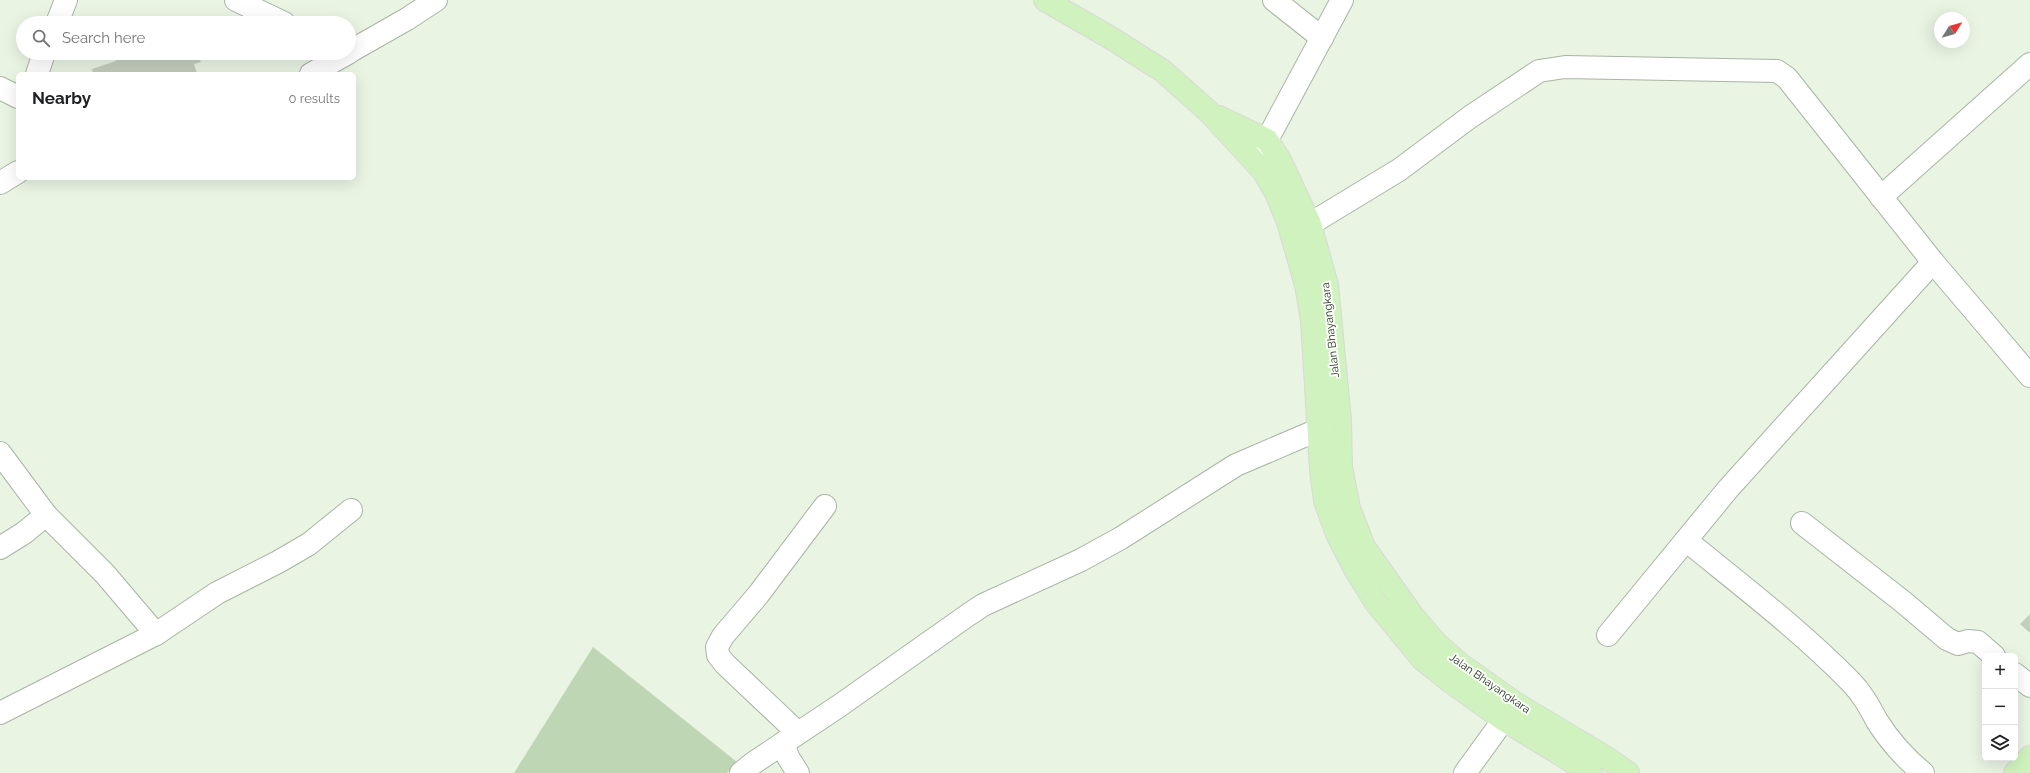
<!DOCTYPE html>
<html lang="en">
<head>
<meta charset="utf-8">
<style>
  body { margin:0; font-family:Raleway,sans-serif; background:#f2f2f2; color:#202124 }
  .controls { position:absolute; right:12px; bottom:12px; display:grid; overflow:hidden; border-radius:6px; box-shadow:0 4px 16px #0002 }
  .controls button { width:36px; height:36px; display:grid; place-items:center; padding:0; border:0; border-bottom:1px solid #e0e0e0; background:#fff; color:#202124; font:20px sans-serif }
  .compass { position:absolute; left:1934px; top:12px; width:36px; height:36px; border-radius:50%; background:#fff; box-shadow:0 4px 16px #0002; rotate:53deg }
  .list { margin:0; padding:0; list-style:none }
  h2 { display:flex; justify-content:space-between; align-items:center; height:52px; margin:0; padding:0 16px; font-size:17px }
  h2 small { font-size:13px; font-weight:400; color:#757577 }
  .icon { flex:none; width:22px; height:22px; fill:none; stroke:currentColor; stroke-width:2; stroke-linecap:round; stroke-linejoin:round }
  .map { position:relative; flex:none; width:2030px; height:773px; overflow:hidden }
  .search { position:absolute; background:#fff; box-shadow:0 4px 16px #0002; left:16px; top:16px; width:340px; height:44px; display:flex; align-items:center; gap:10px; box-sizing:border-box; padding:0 14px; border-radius:22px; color:#757577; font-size:15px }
  .panel { position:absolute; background:#fff; box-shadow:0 4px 16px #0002; left:16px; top:72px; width:340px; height:108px; border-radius:6px }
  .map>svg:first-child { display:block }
</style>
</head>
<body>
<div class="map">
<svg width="2030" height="773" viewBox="0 0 2030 773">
  <rect width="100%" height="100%" fill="#e9f4e3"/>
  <polygon fill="#bfd6b4" points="593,647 737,762 727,773 514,773"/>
  <g fill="#c3cebd">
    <polygon points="114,53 197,53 201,62 194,64 197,73 194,74 93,74 92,69 116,61"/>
    <polygon points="2030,614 2030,633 2020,624"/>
  </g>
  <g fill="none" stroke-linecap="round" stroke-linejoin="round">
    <g stroke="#a9b4a4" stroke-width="24">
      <g id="minor">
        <polyline points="236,0 284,23"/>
        <polyline points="1274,0 1322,38"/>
        <polyline points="57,23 66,0"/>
        <polyline points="349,52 407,19 436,0"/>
        <polyline points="37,74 44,53"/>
        <polyline points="311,74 348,53"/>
        <polyline points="0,88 18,97"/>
        <polyline points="1256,154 1267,140 1342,0"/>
        <polyline points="0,183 18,172"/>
        <polyline points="1881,197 2030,64"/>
        <polyline points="1310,224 1399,170 1470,117 1539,71 1565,67 1777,71 1787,78 1933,262 2030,376"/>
        <polyline points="0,453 46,515 24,533 0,548"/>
        <polyline points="46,515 105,574 156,634"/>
        <polyline points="1802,523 1902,601 1947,639 1958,644 1968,641 1978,642 1994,656"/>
        <path d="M 1687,541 C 1742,586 1800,630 1850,681 C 1862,693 1869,706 1877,721 C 1889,740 1906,759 1923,773"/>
        <polyline points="1608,635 1728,489 1933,262"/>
        <polyline points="2015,674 2030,686"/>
        <polyline points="0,713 156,634 217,593 278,562 309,544 351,510"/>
        <polyline points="798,733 725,664 718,655 717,647 723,636 758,595 825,506"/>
        <polyline points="783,743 788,757 798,773"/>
        <polyline points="741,773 752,764 839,706 968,615 983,605 1081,560 1121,538 1236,465 1320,429"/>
        <polyline points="1465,773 1515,704"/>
      </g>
    </g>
    <g stroke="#d8d9d8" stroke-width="24">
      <g id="major">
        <polyline points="1045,0 1111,38 1163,71 1209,112 1264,172 1276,193 1288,222 1306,285 1312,320 1321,470 1325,501 1337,534 1356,571 1376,603 1422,659 1451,682 1504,720 1591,773"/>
        <polyline points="1219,117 1267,140 1280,160 1310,224 1327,285 1340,420 1341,467 1349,508 1364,547 1413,616 1436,643 1460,664 1515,703 1607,758 1628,773"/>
        <polyline points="2015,773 2030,757"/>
      </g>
    </g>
    <use href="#minor" stroke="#fff" stroke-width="22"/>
    <use href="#major" stroke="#d0f2be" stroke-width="22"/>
  </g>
  <g text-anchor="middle" stroke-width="4" stroke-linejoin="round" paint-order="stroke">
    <g font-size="11" fill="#262a24" stroke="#fafff8">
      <text transform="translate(1330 330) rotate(-96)" y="4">Jalan Bhayangkara</text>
      <text transform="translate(1490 683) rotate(35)" y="4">Jalan Bhayangkara</text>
    </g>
  </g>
</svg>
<div class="controls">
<button>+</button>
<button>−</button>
<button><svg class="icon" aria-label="layers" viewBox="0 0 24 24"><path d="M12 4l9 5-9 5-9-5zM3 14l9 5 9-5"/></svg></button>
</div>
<svg class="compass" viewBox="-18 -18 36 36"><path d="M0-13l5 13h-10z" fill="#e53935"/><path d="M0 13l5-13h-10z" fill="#757577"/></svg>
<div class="search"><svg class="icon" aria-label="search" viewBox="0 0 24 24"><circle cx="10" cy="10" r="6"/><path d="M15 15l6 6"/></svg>Search here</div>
<section class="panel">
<h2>Nearby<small>0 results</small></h2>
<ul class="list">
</ul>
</section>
</div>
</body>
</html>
